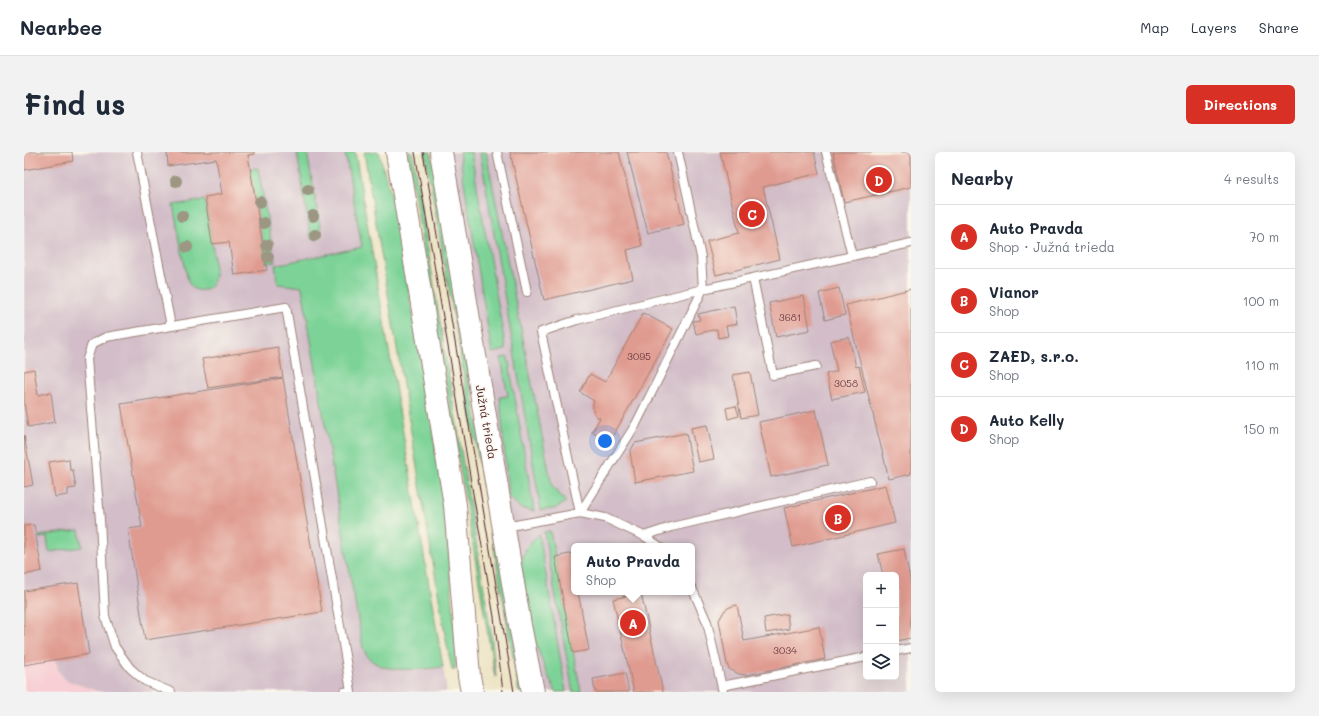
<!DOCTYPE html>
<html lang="en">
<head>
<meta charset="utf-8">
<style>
  body { margin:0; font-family:Mali,sans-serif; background:#f2f2f3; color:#1f2937 }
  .controls { position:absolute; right:12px; bottom:12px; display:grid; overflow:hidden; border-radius:6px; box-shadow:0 4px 16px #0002 }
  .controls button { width:36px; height:36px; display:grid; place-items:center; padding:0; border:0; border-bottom:1px solid #e0e1e3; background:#fff; color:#1f2937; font:20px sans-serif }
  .you { position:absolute; left:581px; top:289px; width:14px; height:14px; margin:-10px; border:3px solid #fff; border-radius:50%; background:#1a73e8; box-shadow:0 0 0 6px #1a73e833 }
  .badge { display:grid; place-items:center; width:26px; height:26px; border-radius:50%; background:#d93025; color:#fff; font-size:13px; font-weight:700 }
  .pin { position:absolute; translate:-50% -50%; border:2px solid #fff; box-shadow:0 1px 4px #0006 }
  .popup { position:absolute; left:547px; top:391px; width:124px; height:52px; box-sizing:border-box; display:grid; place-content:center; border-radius:6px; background:#fff; filter:drop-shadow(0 1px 3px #0005); font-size:13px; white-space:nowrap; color:#747a83 }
  .popup b { font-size:15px; color:#1f2937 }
  .popup::after { content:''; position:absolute; left:50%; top:100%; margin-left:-8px; border:8px solid transparent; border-top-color:#fff }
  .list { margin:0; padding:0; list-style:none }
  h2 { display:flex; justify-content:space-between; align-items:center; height:52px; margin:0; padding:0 16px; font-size:17px }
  h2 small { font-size:13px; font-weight:400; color:#747a83 }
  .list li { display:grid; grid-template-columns:26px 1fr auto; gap:12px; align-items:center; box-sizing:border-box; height:64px; padding:0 16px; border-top:1px solid #e0e1e3 }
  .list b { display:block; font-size:15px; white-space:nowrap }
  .list p { margin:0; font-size:13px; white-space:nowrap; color:#747a83 }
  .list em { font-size:13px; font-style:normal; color:#747a83 }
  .icon { flex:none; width:22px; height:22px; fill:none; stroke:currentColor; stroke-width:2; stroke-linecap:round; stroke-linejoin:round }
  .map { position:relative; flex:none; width:887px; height:540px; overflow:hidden; border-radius:6px }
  header { display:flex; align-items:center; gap:24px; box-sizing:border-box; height:56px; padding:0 20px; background:#fff; border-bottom:1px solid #e0e1e3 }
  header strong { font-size:19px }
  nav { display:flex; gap:22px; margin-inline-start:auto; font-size:14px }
  .intro { display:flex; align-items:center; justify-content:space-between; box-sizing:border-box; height:96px; padding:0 24px }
  h1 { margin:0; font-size:28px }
  .button { padding:10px 18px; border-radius:6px; background:#d93025; color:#fff; font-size:14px; font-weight:700 }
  main { display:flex; gap:24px; padding:0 24px }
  aside { flex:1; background:#fff; border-radius:6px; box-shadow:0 4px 16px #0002 }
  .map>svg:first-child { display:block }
</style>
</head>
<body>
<header>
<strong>Nearbee</strong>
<nav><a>Map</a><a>Layers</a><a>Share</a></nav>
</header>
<div class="intro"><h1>Find us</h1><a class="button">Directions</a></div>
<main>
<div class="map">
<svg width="887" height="540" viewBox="0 0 887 540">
  <rect width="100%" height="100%" fill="#fbf7ec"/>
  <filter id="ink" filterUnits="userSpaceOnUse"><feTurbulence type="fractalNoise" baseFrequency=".025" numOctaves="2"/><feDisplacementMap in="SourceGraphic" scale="8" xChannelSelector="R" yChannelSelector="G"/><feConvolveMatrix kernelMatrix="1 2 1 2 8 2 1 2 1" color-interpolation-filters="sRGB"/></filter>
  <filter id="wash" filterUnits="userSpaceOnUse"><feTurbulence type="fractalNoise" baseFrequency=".012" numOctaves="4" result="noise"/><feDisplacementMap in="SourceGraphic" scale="16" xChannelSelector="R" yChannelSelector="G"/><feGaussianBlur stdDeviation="0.9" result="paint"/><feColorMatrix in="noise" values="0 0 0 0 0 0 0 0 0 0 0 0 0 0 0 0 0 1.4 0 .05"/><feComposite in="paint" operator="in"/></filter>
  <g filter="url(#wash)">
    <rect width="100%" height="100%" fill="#eee5c7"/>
    <polygon fill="#f7cfd4" points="21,436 34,519 42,528 76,540 0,540 0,439"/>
    <g fill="#d2bdc8" fill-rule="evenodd">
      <polygon points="0,0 331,0 423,540 76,540 42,528 34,519 21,436 0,439"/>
      <path d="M 417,0 L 887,0 L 887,540 L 511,540 ZM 550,394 L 668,394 L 668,440 L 550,440 ZM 842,423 L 872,423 L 872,525 L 842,525 Z"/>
    </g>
    <g fill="#7dd397" stroke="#647961">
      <polygon points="273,0 283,0 297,80 297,84 293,88 287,86 286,82"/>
      <path d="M 321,0 L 331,0 L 419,515 C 399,517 358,523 344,505 C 342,503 341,499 339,496 L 325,417 L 278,135 L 254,132 L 251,113 L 338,95 Z"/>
      <polygon points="340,0 355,0 360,19 370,51 420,344 430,465 432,505 431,518 428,518 422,488"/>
      <polygon points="383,0 388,0 467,480 472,525 471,525"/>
      <polygon points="401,0 407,0 500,540 495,540"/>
      <polygon points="435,0 447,0 482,198 468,201"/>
      <polygon points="456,0 462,0 528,334 542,350 530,357 517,358"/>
      <polygon points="234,16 251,110 242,111 226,17"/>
      <path d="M 181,48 C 184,67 188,87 190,106 C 190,113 192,121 190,128 C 188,136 176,142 169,136 C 165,133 164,129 163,125 L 149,53 Z"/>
      <polygon points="484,205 510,359 496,356 484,344 476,245 484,244 477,206"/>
      <polygon points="55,378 58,395 25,400 23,385 15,386 15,384"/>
      <polygon points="526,379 557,540 549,540 520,380"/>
      <polygon points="515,382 542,540 532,540 521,517 507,478 497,412 501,399 505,392"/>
    </g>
    <g id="blocks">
      <g fill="#e09b91">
        <polygon points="0,0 48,0 49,9 0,18"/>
        <polygon points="143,0 230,0 231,2 224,3 243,118 210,123 205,90 188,92 181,45 198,42 192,7 144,14"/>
        <polygon points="486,0 595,0 618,94 603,98 609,127 520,148"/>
        <polygon points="603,0 642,0 660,72 624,81"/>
        <polygon points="696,0 790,0 795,21 739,35 756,107 692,123 683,89 715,81"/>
        <polygon points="809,0 887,0 887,35 820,50"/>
        <polygon points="815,136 821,163 801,168 795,141"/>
        <polygon points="887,137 887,322 865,327 822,153"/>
        <polygon points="780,144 786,178 752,185 745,151"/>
        <polygon points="710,154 713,172 702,174 704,184 694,186 693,177 672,182 669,169 676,168 674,162"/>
        <polygon points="619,161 649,177 585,291 568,280 576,266 572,264 569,258 569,251 570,249 556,240 566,222 581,230"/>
        <polygon points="825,185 832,215 835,214 841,240 808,247 802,222 813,219 806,189"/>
        <polygon points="254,195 259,225 184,236 178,207"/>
        <polygon points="10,217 14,243 27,240 31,270 4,275 0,251 0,219"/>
        <polygon points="726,220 734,263 717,266 709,223"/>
        <polygon points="259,226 298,460 121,488 104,377 118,375 97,252"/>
        <polygon points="712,254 715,264 704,267 702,256"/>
        <polygon points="792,258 804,313 747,325 735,270"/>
        <polygon points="683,273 690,307 674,310 667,276"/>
        <polygon points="662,281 669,319 611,330 606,300 611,291"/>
        <polygon points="0,283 9,333 0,335"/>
        <polygon points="45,307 46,318 49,318 52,336 44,337 44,343 31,345 25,310"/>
        <polygon points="862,333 871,371 769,395 760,356"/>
        <polygon points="10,373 18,419 0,423 0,374"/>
        <polygon points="880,397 887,433 887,486 872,489 872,423 859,423 854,402"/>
        <polygon points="550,401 550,440 554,440 565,498 549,501 531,405"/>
        <polygon points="54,431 65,502 0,513 0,439"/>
        <polygon points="617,441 639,540 610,540 589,447"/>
        <polygon points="713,453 720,489 795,475 801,507 722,523 715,522 705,517 703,512 695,468 701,458 706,455"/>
        <polygon points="763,462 765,477 742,481 740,466"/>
        <polygon points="601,521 605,540 571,540 569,527"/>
      </g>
    </g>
  </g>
  <g filter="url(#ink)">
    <use href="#blocks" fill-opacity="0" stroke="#9c8279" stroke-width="1"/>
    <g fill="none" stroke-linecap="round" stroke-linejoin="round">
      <g stroke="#9c8279" stroke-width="10">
        <g id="lane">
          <polyline points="113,0 147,174"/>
          <polyline points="473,0 503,140"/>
          <polyline points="802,0 828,104"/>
          <polyline points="729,126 749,223 792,214"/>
          <polyline points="556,361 517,180 553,168 679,137 887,91"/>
          <polyline points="556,361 612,272 679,137 677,105 654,0"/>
          <polyline points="481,375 556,361 581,366 620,384 635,394"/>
          <polyline points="620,384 647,375 846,329"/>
          <polyline points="668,436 683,470 699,540"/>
          <polyline points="872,499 887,496"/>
          <polyline points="698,534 842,505"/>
          <polyline points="147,540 121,529 106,516 91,495 81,464 76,368 63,207 68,192 82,185 262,155 327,539 320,540"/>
        </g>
      </g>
      <g stroke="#9c8279" stroke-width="24">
        <g id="secondary">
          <polyline points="373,0 431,353 445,524 448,540"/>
          <polyline points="417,0 496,473 509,540"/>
        </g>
      </g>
      <use href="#lane" stroke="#fff" stroke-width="8"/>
      <use href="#secondary" stroke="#fff" stroke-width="22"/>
      <g stroke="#4a1f2b" stroke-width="1">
        <polyline points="391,0 470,465 479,540"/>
        <polyline points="399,0 490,540"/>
      </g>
    </g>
    <g fill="#9c9683">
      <circle cx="152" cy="29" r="6"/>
      <circle cx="284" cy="38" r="6"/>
      <circle cx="236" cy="50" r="6"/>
      <circle cx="158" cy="64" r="6"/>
      <circle cx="289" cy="64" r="6"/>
      <circle cx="240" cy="71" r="6"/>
      <circle cx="291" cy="83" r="6"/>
      <circle cx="243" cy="93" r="6"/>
      <circle cx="163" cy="95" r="6"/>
      <circle cx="244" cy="105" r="6"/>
    </g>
  </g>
  <g text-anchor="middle" stroke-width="3" stroke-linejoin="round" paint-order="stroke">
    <g font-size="10" fill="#703e44">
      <text x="766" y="169">3681</text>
      <text x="615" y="208">3095</text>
      <text x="822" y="235">3058</text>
      <text x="761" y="502">3034</text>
    </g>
    <g font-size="12" fill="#4a1f2b" stroke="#fbf7ec">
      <text transform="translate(462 270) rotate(80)" y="4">Južná trieda</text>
    </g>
  </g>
</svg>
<div class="controls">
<button>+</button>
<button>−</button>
<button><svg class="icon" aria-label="layers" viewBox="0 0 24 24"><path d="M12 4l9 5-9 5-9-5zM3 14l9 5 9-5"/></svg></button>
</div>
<div class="you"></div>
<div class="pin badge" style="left:609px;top:471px">A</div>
<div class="popup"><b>Auto Pravda</b>Shop</div>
<div class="pin badge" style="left:814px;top:366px">B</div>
<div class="pin badge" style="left:728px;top:62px">C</div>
<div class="pin badge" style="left:855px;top:28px">D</div>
</div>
<aside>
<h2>Nearby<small>4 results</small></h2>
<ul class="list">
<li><span class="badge">A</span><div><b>Auto Pravda</b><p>Shop · Južná trieda</p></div><em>70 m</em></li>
<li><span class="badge">B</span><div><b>Vianor</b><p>Shop</p></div><em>100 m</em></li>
<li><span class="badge">C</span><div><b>ZAED, s.r.o.</b><p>Shop</p></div><em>110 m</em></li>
<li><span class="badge">D</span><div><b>Auto Kelly</b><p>Shop</p></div><em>150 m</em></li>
</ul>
</aside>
</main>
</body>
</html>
